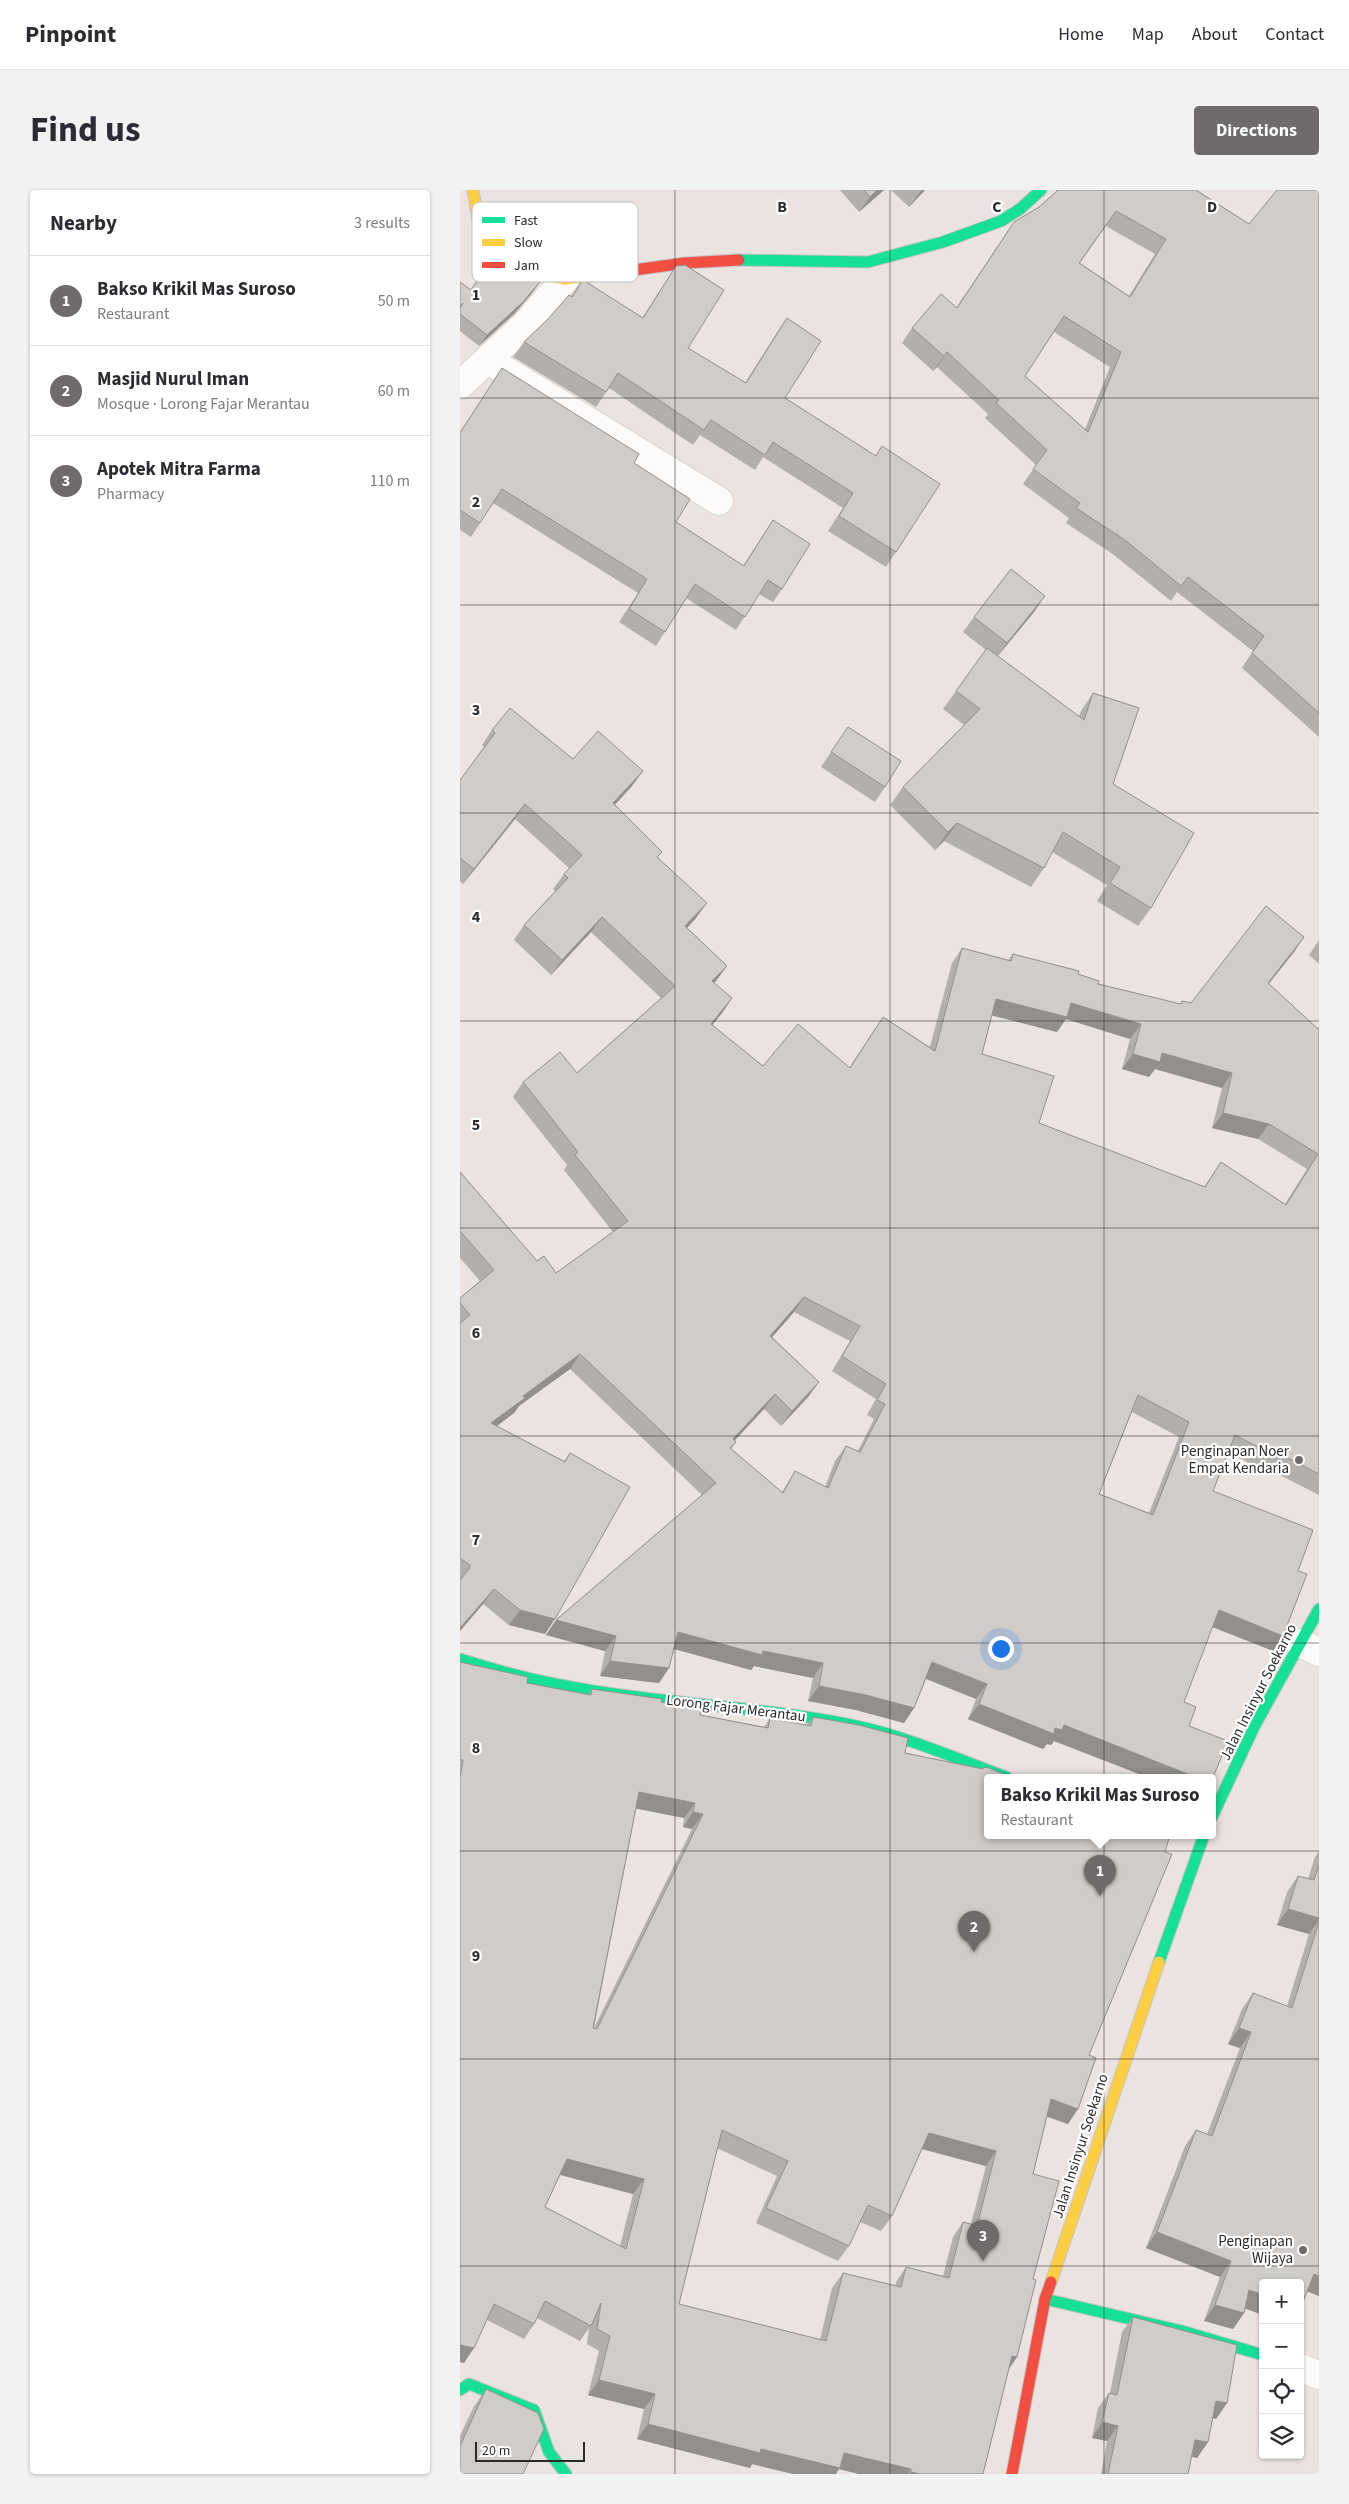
<!DOCTYPE html>
<html lang="en">
<head>
<meta charset="utf-8">
<style>
  body { margin:0; font-family:"Source Sans 3",sans-serif; background:#f2f2f3; color:#2b2b33 }
  .controls { position:absolute; right:15px; bottom:15px; display:grid; overflow:hidden; border-radius:5px; box-shadow:0 1px 4px #0004 }
  .controls button { width:45px; height:45px; display:grid; place-items:center; padding:0; border:0; border-bottom:1px solid #e1e1e2; background:#fff; color:#2b2b33; font:25px sans-serif }
  .scale { position:absolute; left:15px; bottom:12px; width:110px; box-sizing:border-box; padding-left:5px; border:2px solid #2b2b2b; border-top:0; font-size:14px; line-height:18px; white-space:nowrap; color:#2b2b2b; -webkit-text-stroke:4px #fff; paint-order:stroke }
  .you { position:absolute; left:540px; top:1458px; width:18px; height:18px; margin:-12px; border:4px solid #fff; border-radius:50%; background:#1a73e8; box-shadow:0 0 0 8px #1a73e833 }
  .badge { display:grid; place-items:center; width:32px; height:32px; border-radius:50%; background:#6e6b6a; color:#fff; font-size:16px; font-weight:700 }
  .pin { position:absolute; translate:-50% -41px; filter:drop-shadow(0 1px 2px #0008) }
  .pin::after { content:''; position:absolute; top:26px; width:18px; height:15px; background:inherit; clip-path:polygon(0 0,100% 0,50% 100%) }
  .popup { position:absolute; left:524px; top:1584px; width:232px; height:65px; box-sizing:border-box; display:grid; place-content:center; border-radius:5px; background:#fff; filter:drop-shadow(0 1px 4px #0005); font-size:16px; white-space:nowrap; color:#7c7c81 }
  .popup b { font-size:19px; color:#2b2b33 }
  .popup::after { content:''; position:absolute; left:50%; top:100%; margin-left:-10px; border:10px solid transparent; border-top-color:#fff }
  .list { margin:0; padding:0; list-style:none }
  h2 { display:flex; justify-content:space-between; align-items:center; height:65px; margin:0; padding:0 20px; font-size:21px }
  h2 small { font-size:16px; font-weight:400; color:#7c7c81 }
  .list li { display:grid; grid-template-columns:32px 1fr auto; gap:15px; align-items:center; box-sizing:border-box; height:90px; padding:0 20px; border-top:1px solid #e1e1e2 }
  .list b { display:block; font-size:19px; white-space:nowrap }
  .list p { margin:0; font-size:16px; white-space:nowrap; color:#7c7c81 }
  .list em { font-size:16px; font-style:normal; color:#7c7c81 }
  .icon { flex:none; width:28px; height:28px; fill:none; stroke:currentColor; stroke-width:2; stroke-linecap:round; stroke-linejoin:round }
  .map { position:relative; flex:none; width:859px; height:2284px; overflow:hidden; border-radius:5px }
  header { display:flex; align-items:center; gap:30px; box-sizing:border-box; height:70px; padding:0 25px; background:#fff; border-bottom:1px solid #e1e1e2 }
  header strong { font-size:24px }
  nav { display:flex; gap:28px; margin-inline-start:auto; font-size:18px }
  .intro { display:flex; align-items:center; justify-content:space-between; box-sizing:border-box; height:120px; padding:0 30px }
  h1 { margin:0; font-size:35px }
  .button { padding:12px 22px; border-radius:5px; background:#6e6b6a; color:#fff; font-size:18px; font-weight:700 }
  main { display:flex; gap:30px; padding:0 30px }
  aside { flex:1; background:#fff; border-radius:5px; box-shadow:0 1px 4px #0004 }
  .map>svg:first-child { display:block }
</style>
</head>
<body>
<header>
<strong>Pinpoint</strong>
<nav><a>Home</a><a>Map</a><a>About</a><a>Contact</a></nav>
</header>
<div class="intro"><h1>Find us</h1><a class="button">Directions</a></div>
<main>
<aside>
<h2>Nearby<small>3 results</small></h2>
<ul class="list">
<li><span class="badge">1</span><div><b>Bakso Krikil Mas Suroso</b><p>Restaurant</p></div><em>50 m</em></li>
<li><span class="badge">2</span><div><b>Masjid Nurul Iman</b><p>Mosque · Lorong Fajar Merantau</p></div><em>60 m</em></li>
<li><span class="badge">3</span><div><b>Apotek Mitra Farma</b><p>Pharmacy</p></div><em>110 m</em></li>
</ul>
</aside>
<div class="map">
<svg width="859" height="2284" viewBox="0 0 859 2284">
  <rect width="100%" height="100%" fill="#eae3e0"/>
  <g fill="none" stroke-linecap="round" stroke-linejoin="round">
    <g stroke="#c3c2c2" stroke-width="29">
      <g id="street">
        <polyline points="28,170 259,311"/>
        <polyline points="0,195 66,134 105,89"/>
        <polyline points="840,1453 859,1462"/>
        <polyline points="840,2178 859,2185"/>
      </g>
    </g>
    <g stroke="#c3c2c2" stroke-width="13">
      <g id="fast">
        <polyline points="279,70 408,72 483,52 541,31 560,19 581,0"/>
        <path d="M 0,1469 C 32,1479 63,1488 95,1494 C 193,1514 294,1515 392,1535 C 445,1546 495,1568 546,1587"/>
        <polyline points="752,1627 795,1535 859,1419"/>
        <polyline points="699,1772 744,1645"/>
        <polyline points="585,2109 722,2141 803,2165"/>
        <polyline points="0,2200 9,2194 74,2220 89,2262 106,2284"/>
      </g>
    </g>
    <g stroke="#c3c2c2" stroke-width="13">
      <g id="slow">
        <polyline points="13,0 20,41 26,55 39,70 66,81 105,89 130,86"/>
        <polyline points="591,2092 699,1772"/>
      </g>
    </g>
    <g stroke="#c3c2c2" stroke-width="13">
      <g id="jam">
        <polyline points="130,86 225,73 279,70"/>
        <polyline points="552,2284 585,2109 591,2092"/>
      </g>
    </g>
    <use href="#street" stroke="#fcfbfa" stroke-width="28"/>
    <use href="#fast" stroke="#16e098" stroke-width="11"/>
    <use href="#slow" stroke="#ffcf43" stroke-width="11"/>
    <use href="#jam" stroke="#f24e42" stroke-width="11"/>
  </g>
  <g fill="#b3afad" fill-rule="evenodd">
    <polygon points="380,0 424,0 399,22"/>
    <polygon points="431,0 465,0 449,17"/>
    <path d="M 596,0 L 736,0 L 789,34 L 859,0 L 859,547 L 782,478 L 793,461 L 717,402 L 711,411 L 654,365 L 606,333 L 609,328 L 563,294 L 576,275 L 525,228 L 528,224 L 477,177 L 473,181 L 442,153 L 452,138 L 496,118 L 554,32 L 579,17 L 596,2 ZM 646,36 L 695,64 L 669,106 L 620,73 ZM 594,142 L 650,177 L 625,239 L 565,186 Z"/>
    <polygon points="33,66 41,73 80,92 72,103 55,123 19,156 0,141 0,92 11,100"/>
    <polygon points="216,76 228,158 285,193 316,144 327,128 325,208 416,266 422,256 436,362 426,377 368,341 383,318 303,267 295,280 240,245 233,255 149,198 136,217 53,167 64,152 88,129 111,106 123,90 182,128"/>
    <polygon points="42,178 174,273 216,332 283,376 313,330 322,399 313,412 299,404 276,440 226,408 196,456 159,432 178,403 33,313 11,347 0,340 0,242"/>
    <polygon points="574,422 538,466 619,526 621,521 633,503 653,594 691,718 678,736 637,711 647,695 592,662 584,678 571,697 484,651 475,660 430,615 443,597 504,535 483,519 526,460 503,442 514,427"/>
    <polygon points="388,537 425,597 415,612 361,577"/>
    <path d="M 32,540 L 113,569 L 172,596 L 155,615 L 198,667 L 236,728 L 227,738 L 267,776 L 254,793 L 272,808 L 262,823 L 252,835 L 303,876 L 389,878 L 423,827 L 470,857 L 492,773 L 502,758 L 548,770 L 553,764 L 618,784 L 638,794 L 720,814 L 722,811 L 731,813 L 834,762 L 809,794 L 858,839 L 859,837 L 859,1305 L 810,1280 L 808,1283 L 768,1262 L 753,1301 L 838,1381 L 823,1446 L 813,1461 L 752,1437 L 724,1512 L 729,1536 L 752,1587 L 687,1587 L 594,1551 L 591,1555 L 587,1554 L 583,1559 L 508,1529 L 516,1509 L 466,1489 L 454,1518 L 444,1533 L 396,1520 L 348,1511 L 353,1488 L 294,1476 L 291,1480 L 214,1459 L 209,1478 L 199,1493 L 140,1486 L 145,1461 L 86,1445 L 96,1430 L 242,1305 L 110,1179 L 59,1216 L 54,1223 L 37,1236 L 104,1271 L 110,1263 L 85,1444 L 49,1435 L 23,1414 L 0,1441 L 0,1108 L 20,1091 L 0,1068 L 0,982 L 77,1071 L 96,1083 L 153,1042 L 104,980 L 107,975 L 53,907 L 63,892 L 117,883 L 201,808 L 131,742 L 91,785 L 54,750 L 64,735 L 95,701 L 93,699 L 104,684 L 109,678 L 55,629 L 3,694 L 0,691 L 0,590 L 24,557 L 22,555 ZM 532,825 L 597,842 L 606,829 L 670,849 L 662,879 L 689,887 L 695,879 L 762,898 L 752,938 L 798,949 L 847,979 L 825,1014 L 761,972 L 744,997 L 579,933 L 522,864 ZM 334,1122 L 390,1151 L 372,1181 L 416,1209 L 407,1225 L 414,1229 L 398,1261 L 386,1256 L 375,1271 L 365,1297 L 335,1281 L 322,1302 L 271,1259 L 276,1252 L 275,1250 L 304,1219 L 321,1236 L 348,1207 L 359,1192 L 312,1147 ZM 672,1222 L 719,1247 L 689,1323 L 639,1304 Z"/>
    <polygon points="859,750 859,774 849,765"/>
    <path d="M 0,1472 L 67,1493 L 128,1505 L 132,1499 L 201,1512 L 240,1525 L 304,1537 L 310,1528 L 347,1535 L 353,1527 L 445,1563 L 522,1579 L 524,1577 L 629,1865 L 608,1934 L 587,1927 L 573,1984 L 549,2179 L 523,2284 L 399,2284 L 379,2279 L 376,2284 L 333,2284 L 292,2274 L 290,2278 L 177,2249 L 184,2219 L 128,2205 L 139,2161 L 127,2154 L 129,2138 L 120,2151 L 77,2128 L 74,2134 L 64,2149 L 27,2130 L 4,2173 L 0,2172 ZM 176,1618 L 224,1628 L 223,1637 L 232,1639 L 134,1838 ZM 257,1958 L 317,1986 L 296,2033 L 378,2071 L 389,2056 L 400,2032 L 421,2041 L 432,2026 L 462,1959 L 526,1976 L 511,2034 L 503,2032 L 493,2047 L 483,2086 L 446,2077 L 436,2092 L 435,2096 L 383,2083 L 372,2098 L 360,2150 L 219,2114 ZM 100,1985 L 173,2004 L 160,2056 L 85,2017 Z"/>
    <polygon points="859,1661 859,2106 847,2101 803,2093 803,2125 785,2118 784,2123 773,2139 744,2131 760,2087 686,2058 725,1956 736,1940 747,1944 780,1858 768,1854 782,1819 793,1803 827,1816 849,1744 817,1735 827,1702 838,1686 848,1689 855,1667"/>
    <polygon points="673,2127 767,2213 756,2229 753,2228 748,2252 737,2268 731,2266 728,2284 641,2284 647,2251 632,2248 638,2218 649,2203 650,2203 662,2142"/>
    <polygon points="26,2199 0,2284 0,2246 13,2218"/>
  </g>
  <g fill="#928f8d">
    <polygon points="417,0 424,0 399,22 410,7"/>
    <polygon points="462,0 465,0 449,17 460,2"/>
    <polygon points="80,92 72,103 55,123 19,156 27,145"/>
    <polygon points="487,162 477,177 473,181 484,166"/>
    <polygon points="585,406 574,422 536,468 547,453"/>
    <polygon points="183,581 172,596 142,628 153,613"/>
    <polygon points="65,614 55,629 3,694 14,679"/>
    <polygon points="497,633 484,651 475,660 488,642"/>
    <polygon points="247,713 236,728 215,751 225,736"/>
    <polygon points="142,727 131,742 91,785 102,770"/>
    <polygon points="844,747 834,762 797,808 808,793"/>
    <polygon points="267,776 256,791 242,806 252,791"/>
    <polygon points="272,808 262,823 241,849 251,834"/>
    <polygon points="536,809 611,813 681,834 670,849 606,829 597,842 526,824"/>
    <polygon points="702,863 772,883 762,898 695,879 689,887 662,879 673,864"/>
    <polygon points="763,923 809,934 798,949 752,938"/>
    <polygon points="344,1107 334,1122 300,1161 310,1146"/>
    <polygon points="120,1164 110,1179 59,1216 54,1223 21,1248 31,1233 63,1206"/>
    <polygon points="359,1192 348,1207 321,1236 332,1221"/>
    <polygon points="315,1204 304,1219 262,1264 273,1249"/>
    <polygon points="34,1399 23,1414 0,1441 0,1438"/>
    <polygon points="60,1420 95,1429 85,1444 49,1435"/>
    <polygon points="759,1420 823,1446 813,1461 748,1435"/>
    <polygon points="96,1430 156,1446 145,1461 86,1445"/>
    <polygon points="218,1442 363,1473 353,1488 294,1476 291,1480 207,1457"/>
    <polygon points="150,1471 209,1478 199,1493 140,1486"/>
    <polygon points="472,1472 527,1494 516,1509 462,1487"/>
    <polygon points="359,1496 406,1505 454,1518 444,1533 396,1520 348,1511"/>
    <polygon points="519,1514 595,1538 604,1535 735,1587 687,1587 594,1551 591,1555 587,1554 583,1559 508,1529"/>
    <polygon points="179,1602 235,1613 224,1628 168,1617"/>
    <polygon points="233,1622 243,1624 232,1639 223,1637"/>
    <polygon points="828,1719 859,1728 859,1730 849,1744 817,1735"/>
    <polygon points="779,1838 791,1842 780,1858 768,1854"/>
    <polygon points="591,1909 618,1919 608,1934 581,1924"/>
    <polygon points="469,1943 536,1961 526,1976 458,1958"/>
    <polygon points="107,1969 184,1989 173,2004 97,1984"/>
    <polygon points="697,2042 771,2071 760,2087 686,2058"/>
    <polygon points="854,2084 859,2086 859,2106 843,2100"/>
    <polygon points="789,2100 803,2105 803,2125 778,2116"/>
    <polygon points="755,2115 784,2123 773,2139 744,2131"/>
    <polygon points="0,2155 14,2158 4,2173 0,2172"/>
    <polygon points="552,2166 557,2167 547,2182"/>
    <polygon points="139,2190 195,2204 184,2219 128,2205"/>
    <polygon points="756,2211 767,2213 756,2229 746,2226"/>
    <polygon points="642,2232 658,2236 647,2251 632,2248"/>
    <polygon points="188,2234 301,2259 384,2263 451,2279 448,2284 399,2284 379,2279 376,2284 333,2284 292,2274 290,2278 177,2249"/>
    <polygon points="735,2250 748,2252 737,2268 724,2265"/>
    <polygon points="451,2282 460,2284 449,2284"/>
  </g>
  <g fill="#d0ccc9" stroke="#928f8d" fill-rule="evenodd">
    <polygon points="404,0 417,0 410,7"/>
    <path d="M 598,0 L 736,0 L 789,34 L 817,0 L 859,0 L 859,523 L 792,463 L 804,446 L 728,387 L 721,396 L 665,350 L 616,318 L 620,313 L 573,279 L 587,260 L 536,213 L 539,210 L 487,162 L 484,166 L 452,138 L 481,104 L 497,118 L 554,32 L 579,17 ZM 656,21 L 706,49 L 670,107 L 619,73 ZM 604,126 L 661,162 L 628,242 L 565,186 Z"/>
    <polygon points="33,66 41,73 80,92 63,112 27,145 0,124 0,118 3,113 0,117 0,92 11,100"/>
    <polygon points="225,75 264,100 228,158 286,193 327,128 361,151 325,208 416,266 422,256 480,294 436,362 379,326 393,303 313,252 305,265 251,230 244,240 158,183 146,202 64,152 88,129 109,105 112,107 123,90 183,128 216,76"/>
    <polygon points="42,178 179,264 174,273 230,309 216,332 284,376 313,330 350,354 322,399 308,390 285,427 235,394 205,442 169,419 187,389 42,299 20,333 0,320 0,243"/>
    <polygon points="551,379 585,406 547,453 514,427"/>
    <polygon points="527,458 624,530 633,503 679,518 653,594 734,643 691,718 650,693 660,677 603,642 584,678 497,633 488,642 443,597 520,519 496,501"/>
    <path d="M 50,518 L 113,569 L 138,541 L 183,581 L 153,613 L 202,662 L 197,667 L 247,713 L 225,736 L 267,776 L 252,791 L 272,808 L 251,834 L 303,876 L 338,834 L 390,878 L 423,827 L 475,861 L 502,758 L 551,771 L 553,764 L 619,781 L 618,784 L 639,791 L 638,794 L 721,814 L 722,811 L 731,813 L 806,716 L 844,747 L 808,793 L 858,839 L 859,837 L 859,1284 L 820,1264 L 819,1268 L 775,1245 L 753,1301 L 853,1340 L 838,1381 L 847,1384 L 823,1446 L 759,1420 L 724,1512 L 736,1517 L 729,1536 L 768,1551 L 752,1590 L 752,1587 L 735,1587 L 604,1535 L 602,1540 L 595,1538 L 594,1544 L 519,1514 L 527,1494 L 472,1472 L 454,1518 L 406,1505 L 359,1496 L 363,1473 L 303,1461 L 302,1465 L 218,1442 L 209,1478 L 150,1471 L 156,1446 L 96,1430 L 256,1293 L 120,1164 L 63,1206 L 65,1208 L 31,1233 L 105,1272 L 110,1263 L 170,1297 L 95,1429 L 60,1420 L 34,1399 L 0,1438 L 0,1390 L 9,1379 L 10,1375 L 0,1368 L 0,1133 L 10,1125 L 0,1113 L 0,1108 L 34,1080 L 0,1041 L 0,982 L 77,1071 L 84,1066 L 96,1083 L 168,1031 L 115,965 L 118,962 L 63,892 L 100,862 L 117,883 L 215,796 L 142,727 L 102,770 L 64,735 L 108,688 L 104,684 L 122,665 L 65,614 L 14,679 L 0,668 L 0,590 L 35,543 L 32,540 ZM 536,809 L 607,827 L 611,813 L 681,834 L 673,864 L 700,872 L 702,863 L 772,883 L 763,923 L 809,934 L 858,964 L 826,1015 L 761,972 L 745,997 L 579,933 L 594,886 L 522,864 ZM 344,1107 L 400,1136 L 382,1166 L 426,1194 L 417,1210 L 425,1214 L 400,1262 L 386,1256 L 368,1298 L 335,1281 L 323,1303 L 270,1258 L 276,1252 L 273,1249 L 315,1204 L 332,1221 L 359,1192 L 310,1146 ZM 678,1205 L 729,1232 L 693,1325 L 639,1304 Z"/>
    <polygon points="388,537 441,571 425,597 371,562"/>
    <path d="M 0,1472 L 68,1487 L 67,1493 L 131,1505 L 132,1499 L 202,1509 L 201,1512 L 241,1519 L 240,1525 L 308,1538 L 310,1528 L 351,1536 L 353,1527 L 399,1535 L 448,1548 L 445,1563 L 523,1579 L 524,1577 L 529,1578 L 551,1587 L 564,1585 L 574,1587 L 528,1587 L 528,1645 L 710,1645 L 705,1662 L 712,1664 L 629,1865 L 636,1868 L 618,1919 L 591,1909 L 573,1984 L 599,1991 L 573,2089 L 576,2090 L 557,2167 L 552,2166 L 523,2284 L 460,2284 L 451,2282 L 451,2279 L 384,2263 L 380,2278 L 301,2259 L 300,2263 L 188,2234 L 195,2204 L 139,2190 L 150,2146 L 137,2139 L 141,2113 L 131,2136 L 85,2111 L 74,2134 L 34,2114 L 14,2158 L 0,2155 L 0,1588 L 3,1570 L 0,1570 ZM 179,1602 L 235,1613 L 233,1622 L 243,1624 L 137,1839 L 133,1838 ZM 262,1940 L 328,1971 L 306,2018 L 389,2056 L 408,2015 L 432,2026 L 469,1943 L 536,1961 L 517,2036 L 503,2032 L 489,2088 L 446,2077 L 441,2097 L 383,2083 L 366,2151 L 219,2114 ZM 107,1969 L 184,1989 L 166,2059 L 85,2017 Z"/>
    <polygon points="859,1675 859,1728 828,1719 838,1686 854,1690"/>
    <polygon points="859,1732 859,2086 854,2084 840,2119 840,2093 803,2093 803,2105 789,2100 784,2123 755,2115 771,2071 697,2042 736,1940 752,1946 791,1842 779,1838 793,1803 832,1818"/>
    <polygon points="673,2127 777,2155 767,2213 756,2211 748,2252 735,2250 728,2284 648,2284 658,2236 642,2232 649,2203 657,2205"/>
    <polygon points="26,2199 78,2223 84,2239 63,2284 0,2284 0,2256"/>
  </g>
  <path fill="none" stroke="#2b2b2b" stroke-width="1" stroke-opacity="0.55" d="M 215,0 L 215,2284M 430,0 L 430,2284M 644,0 L 644,2284M 0,208 L 859,208M 0,415 L 859,415M 0,623 L 859,623M 0,831 L 859,831M 0,1038 L 859,1038M 0,1246 L 859,1246M 0,1453 L 859,1453M 0,1661 L 859,1661M 0,1869 L 859,1869M 0,2076 L 859,2076"/>
  <g fill="#6e6b6a" stroke="#fff" stroke-width="2">
    <circle cx="839" cy="1270" r="5"/>
    <circle cx="843" cy="2060" r="5"/>
  </g>
  <g text-anchor="middle" stroke-width="4.5" stroke-linejoin="round" paint-order="stroke">
    <g font-size="15" fill="#2b2b2b" stroke="#fff" text-anchor="end">
      <text x="829" y="1266">Penginapan Noer<tspan x="829" dy="17">Empat Kendaria</tspan></text>
      <text x="833" y="2056">Penginapan<tspan x="833" dy="17">Wijaya</tspan></text>
    </g>
    <g font-size="15" fill="#2b2b2b" stroke="#fff">
      <text transform="translate(798 1502) rotate(-63)" y="5">Jalan Insinyur Soekarno</text>
      <text transform="translate(276 1518) rotate(7)" y="5">Lorong Fajar Merantau</text>
      <text transform="translate(620 1956) rotate(-72)" y="5">Jalan Insinyur Soekarno</text>
    </g>
  </g>
  <rect x="12" y="12" width="166" height="80" rx="8" fill="#fff" stroke="#bfbfbf" stroke-width="1"/>
  <rect x="22" y="27" width="23" height="6" fill="#16e098"/>
  <rect x="22" y="49" width="23" height="7" fill="#ffcf43"/>
  <rect x="22" y="72" width="23" height="6" fill="#f24e42"/>
  <g font-size="14" fill="#2b2b2b">
    <text x="54" y="35">Fast</text>
    <text x="54" y="57">Slow</text>
    <text x="54" y="80">Jam</text>
  </g>
  <g font-size="16" text-anchor="middle" font-weight="bold" fill="#2b2b2b" stroke="#fff" stroke-width="4.5" stroke-linejoin="round" paint-order="stroke">
    <text x="322" y="22">B</text>
    <text x="537" y="22">C</text>
    <text x="752" y="22">D</text>
    <text x="16" y="110">1</text>
    <text x="16" y="317">2</text>
    <text x="16" y="525">3</text>
    <text x="16" y="732">4</text>
    <text x="16" y="940">5</text>
    <text x="16" y="1148">6</text>
    <text x="16" y="1355">7</text>
    <text x="16" y="1563">8</text>
    <text x="16" y="1771">9</text>
  </g>
</svg>
<div class="controls">
<button>+</button>
<button>−</button>
<button><svg class="icon" aria-label="locate" viewBox="0 0 24 24"><circle cx="12" cy="12" r="6"/><path d="M12 2v4M12 18v4M2 12h4M18 12h4"/></svg></button>
<button><svg class="icon" aria-label="layers" viewBox="0 0 24 24"><path d="M12 4l9 5-9 5-9-5zM3 14l9 5 9-5"/></svg></button>
</div>
<div class="scale">20 m</div>
<div class="you"></div>
<div class="pin badge" style="left:640px;top:1706px">1</div>
<div class="popup"><b>Bakso Krikil Mas Suroso</b>Restaurant</div>
<div class="pin badge" style="left:514px;top:1762px">2</div>
<div class="pin badge" style="left:523px;top:2071px">3</div>
</div>
</main>
</body>
</html>
